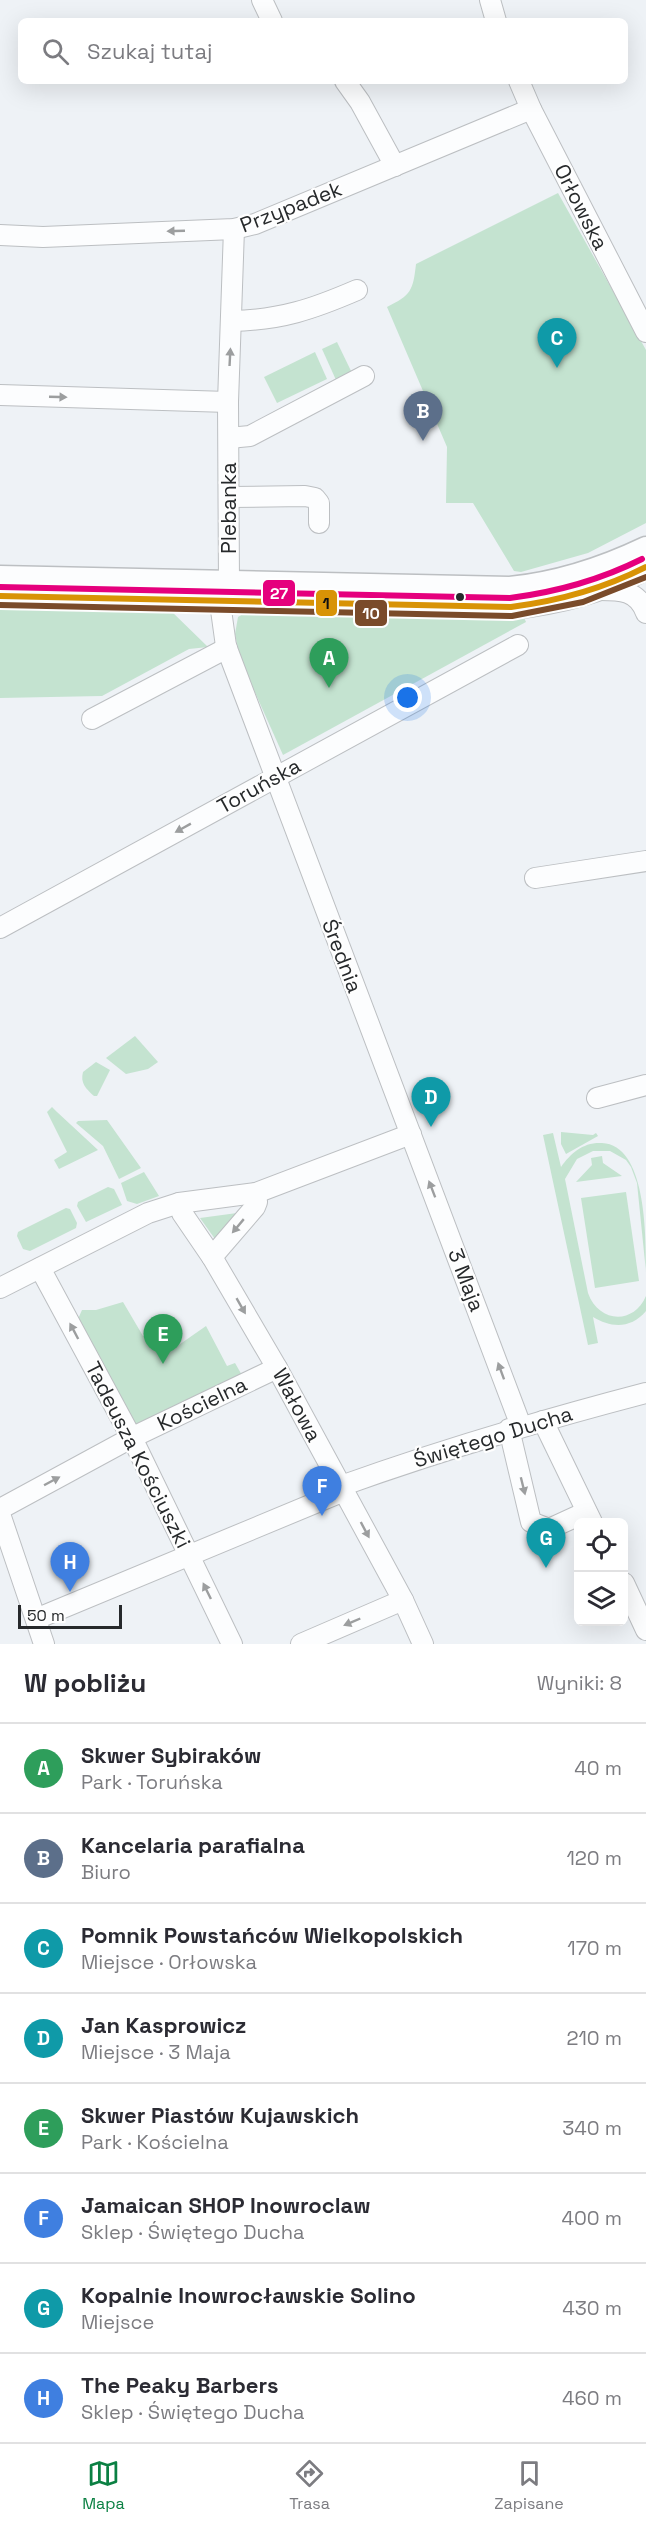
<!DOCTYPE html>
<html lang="pl">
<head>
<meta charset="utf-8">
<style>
  body { margin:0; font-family:"Space Grotesk",sans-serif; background:#f2f2f3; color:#2b2b33 }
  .controls { position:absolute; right:18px; bottom:18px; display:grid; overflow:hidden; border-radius:9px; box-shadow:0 6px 24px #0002 }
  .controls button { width:54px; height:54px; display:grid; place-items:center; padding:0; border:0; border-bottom:2px solid #e1e1e2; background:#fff; color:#2b2b33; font:30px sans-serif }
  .scale { position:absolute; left:18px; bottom:15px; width:104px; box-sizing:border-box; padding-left:6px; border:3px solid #26292b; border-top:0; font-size:16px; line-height:21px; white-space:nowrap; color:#26292b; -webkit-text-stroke:4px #fefefe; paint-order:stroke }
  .you { position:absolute; left:408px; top:698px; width:21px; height:21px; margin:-15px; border:4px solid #fff; border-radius:50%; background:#1a73e8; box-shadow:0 0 0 9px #1a73e833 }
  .badge { display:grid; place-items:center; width:39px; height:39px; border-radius:50%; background:#0b8043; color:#fff; font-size:20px; font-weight:700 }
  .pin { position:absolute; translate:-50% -50px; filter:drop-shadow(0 2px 3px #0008) }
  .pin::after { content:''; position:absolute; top:32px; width:21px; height:18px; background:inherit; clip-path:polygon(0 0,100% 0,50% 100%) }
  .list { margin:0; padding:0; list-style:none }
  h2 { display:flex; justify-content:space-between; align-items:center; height:78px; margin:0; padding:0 24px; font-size:26px }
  h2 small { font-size:20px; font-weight:400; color:#7c7c81 }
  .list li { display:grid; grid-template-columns:39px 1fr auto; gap:18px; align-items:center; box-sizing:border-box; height:90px; padding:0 24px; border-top:2px solid #e1e1e2 }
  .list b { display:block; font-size:22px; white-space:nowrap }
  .list p { margin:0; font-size:20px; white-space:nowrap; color:#7c7c81 }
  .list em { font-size:20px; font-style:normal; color:#7c7c81 }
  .icon { flex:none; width:33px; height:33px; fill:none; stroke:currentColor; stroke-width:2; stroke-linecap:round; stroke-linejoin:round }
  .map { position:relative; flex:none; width:646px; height:1644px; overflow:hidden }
  .search { position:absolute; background:#fff; box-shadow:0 6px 24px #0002; left:18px; right:18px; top:18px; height:66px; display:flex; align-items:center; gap:15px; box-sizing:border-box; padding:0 21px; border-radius:9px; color:#7c7c81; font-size:22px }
  .sheet { height:798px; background:#fff }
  nav { display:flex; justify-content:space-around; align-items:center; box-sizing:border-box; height:84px; border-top:2px solid #e1e1e2; background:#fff; font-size:16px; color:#7c7c81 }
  nav a { display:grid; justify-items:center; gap:3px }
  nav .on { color:#0b8043 }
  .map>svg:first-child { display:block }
</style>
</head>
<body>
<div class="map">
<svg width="646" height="1644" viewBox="0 0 646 1644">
  <rect width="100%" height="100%" fill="#eef2f6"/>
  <g fill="#c4e3d0">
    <path d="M 558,193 L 646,350 L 646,523 L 588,553 L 521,572 L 514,571 L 473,503 L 446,503 L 447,447 L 387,307 C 411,295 413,291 416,264 Z"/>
    <polygon points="337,342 352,373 336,380 322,349"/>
    <polygon points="315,352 327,379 277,403 264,377"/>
    <polygon points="0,605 169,609 208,647 189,649 102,696 0,698"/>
    <polygon points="248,611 523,615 526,622 283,755 240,659 235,634 238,617"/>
    <polygon points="135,1036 158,1062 148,1069 126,1074 106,1058"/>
    <path d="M 96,1062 L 110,1070 L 97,1096 L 94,1096 C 86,1089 80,1083 83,1072 Z"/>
    <polygon points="52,1107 57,1112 98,1150 59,1169 54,1160 67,1152 47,1112"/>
    <polygon points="107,1120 141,1168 119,1179 103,1146 76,1123 78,1121"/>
    <polygon points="561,1132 593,1135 596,1133 598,1136 566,1154 561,1144"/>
    <path d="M 553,1133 L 561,1167 C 571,1153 583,1142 602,1143 C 646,1145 646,1233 646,1272 L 637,1183 L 631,1167 L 626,1160 L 610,1151 L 593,1151 L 577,1159 L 565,1179 L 588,1293 C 598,1322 633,1326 646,1296 L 646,1311 C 631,1329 611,1328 593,1317 L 598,1343 L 588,1345 L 543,1135 Z"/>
    <polygon points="602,1156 603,1163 622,1176 576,1182 592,1165 591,1158"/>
    <polygon points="144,1172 159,1196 137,1204 127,1201 121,1183"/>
    <polygon points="108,1187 114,1189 122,1205 86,1222 77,1206 78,1202"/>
    <polygon points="626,1192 639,1281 595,1288 581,1198"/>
    <polygon points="66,1208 70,1209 77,1223 76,1228 30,1251 23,1249 17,1236 18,1232"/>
    <polygon points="237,1213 215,1239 200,1218"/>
    <polygon points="123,1302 143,1336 173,1349 206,1326 227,1366 235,1363 243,1377 143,1428 134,1423 78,1319 82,1310 96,1310"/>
  </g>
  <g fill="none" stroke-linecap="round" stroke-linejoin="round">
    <g stroke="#bcbfc2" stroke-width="22">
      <g id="minor">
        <polyline points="262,0 272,21"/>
        <polyline points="490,0 496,21"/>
        <polyline points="345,81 360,102 395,166"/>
        <polyline points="519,81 531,109 646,332"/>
        <polyline points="234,229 228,402 229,584 221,610 226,646 521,1426"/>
        <polyline points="0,235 43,237 234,229 255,224 531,109"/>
        <path d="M 232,321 C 281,320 313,309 357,290"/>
        <polyline points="0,395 228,402"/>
        <polyline points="229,438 250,436 364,376"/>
        <polyline points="229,497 305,496 315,498 319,503 319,523"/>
        <path d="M 600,590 C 620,590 638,590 646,613"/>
        <polyline points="92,719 227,648"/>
        <polyline points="535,878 646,861"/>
        <polyline points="0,928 518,645"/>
        <polyline points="597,1098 646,1085"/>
        <polyline points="179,1203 182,1213 212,1257 277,1368 403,1600 423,1644"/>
        <polyline points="212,1257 255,1207 257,1202 256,1193"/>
        <polyline points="40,1268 136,1446 232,1644"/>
        <polyline points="0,1288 148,1213 179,1203 256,1193 411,1134"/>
        <polyline points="543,1421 592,1522"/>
        <polyline points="509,1429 531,1522 549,1529 586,1512"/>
        <path d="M 341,1486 C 441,1450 543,1420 646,1393"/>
        <polyline points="0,1509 131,1438 277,1368"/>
        <polyline points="0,1514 44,1644"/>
        <polyline points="624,1583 646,1630"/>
        <polyline points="36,1619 344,1491"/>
        <polyline points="301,1644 403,1600"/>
      </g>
    </g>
    <g stroke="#bcbfc2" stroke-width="27">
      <g id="major">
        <path d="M 0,578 L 510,589 C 559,584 602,570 646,549"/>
        <path d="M 0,596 L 511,607 C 561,601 601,591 646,567"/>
      </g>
    </g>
    <use href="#minor" stroke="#fcfdfe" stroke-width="20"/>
    <use href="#major" stroke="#fcfdfe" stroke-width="24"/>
    <g stroke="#fefefe" stroke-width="10">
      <path id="bus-1" d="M 0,596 L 511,607 C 559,601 603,589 646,567"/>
    </g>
    <g stroke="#fefefe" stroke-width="10">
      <polyline id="bus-2" points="0,605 512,616 583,602 646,577"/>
    </g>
    <g stroke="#fefefe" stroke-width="10">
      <path id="bus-3" d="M 0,587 L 510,598 C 557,592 600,580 642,559"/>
    </g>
    <use href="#bus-1" stroke="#d89306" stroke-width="6"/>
    <use href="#bus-2" stroke="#7a4b2a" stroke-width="6"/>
    <use href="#bus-3" stroke="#e5007d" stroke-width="6"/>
  </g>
  <defs><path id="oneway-solid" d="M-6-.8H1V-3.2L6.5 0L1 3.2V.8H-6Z" transform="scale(1.5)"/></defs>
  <g fill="#9c9e9f">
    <use href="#oneway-solid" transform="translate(176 231) rotate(178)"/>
    <use href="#oneway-solid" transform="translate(230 357) rotate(-87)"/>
    <use href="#oneway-solid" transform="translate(58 397) rotate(2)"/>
    <use href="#oneway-solid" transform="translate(183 828) rotate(151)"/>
    <use href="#oneway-solid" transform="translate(432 1189) rotate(-111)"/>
    <use href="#oneway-solid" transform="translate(238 1226) rotate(130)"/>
    <use href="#oneway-solid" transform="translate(241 1306) rotate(60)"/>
    <use href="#oneway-solid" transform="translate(74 1331) rotate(-118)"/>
    <use href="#oneway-solid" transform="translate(501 1371) rotate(-110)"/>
    <use href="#oneway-solid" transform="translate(52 1481) rotate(-28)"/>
    <use href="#oneway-solid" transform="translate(523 1486) rotate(76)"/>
    <use href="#oneway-solid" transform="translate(365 1530) rotate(62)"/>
    <use href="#oneway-solid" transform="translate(207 1591) rotate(-116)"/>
    <use href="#oneway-solid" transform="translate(352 1622) rotate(157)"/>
  </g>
  <circle fill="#26292b" stroke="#fefefe" stroke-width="2" cx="460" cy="597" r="5"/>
  <g text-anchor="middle" stroke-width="4.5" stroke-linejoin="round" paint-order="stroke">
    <g font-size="21" fill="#26292b" stroke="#fefefe">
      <text transform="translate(291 207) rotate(-21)" y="7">Przypadek</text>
      <text transform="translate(581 207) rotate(63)" y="7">Orłowska</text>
      <text transform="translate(229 508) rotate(-90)" y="7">Plebanka</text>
      <text transform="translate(259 786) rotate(-29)" y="7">Toruńska</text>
      <text transform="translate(342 956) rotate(69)" y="7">Średnia</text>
      <text transform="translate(466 1280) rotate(69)" y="7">3 Maja</text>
      <text transform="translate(202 1404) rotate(-26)" y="7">Kościelna</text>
      <text transform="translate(297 1405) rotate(62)" y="7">Wałowa</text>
      <text transform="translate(493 1437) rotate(-17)" y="7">Świętego Ducha</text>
      <text transform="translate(138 1455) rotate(63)" y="7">Tadeusza Kościuszki</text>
    </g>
  </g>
  <g stroke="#fefefe" stroke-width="2">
    <rect x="262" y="579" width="34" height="28" rx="6" fill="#e5007d"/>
    <rect x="315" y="589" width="23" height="28" rx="6" fill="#d89306"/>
    <rect x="354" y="599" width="34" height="28" rx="6" fill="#7a4b2a"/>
  </g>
  <g font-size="16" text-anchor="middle" font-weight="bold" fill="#fff">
    <text x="279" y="599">27</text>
    <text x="371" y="619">10</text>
  </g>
  <g font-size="16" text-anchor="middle" font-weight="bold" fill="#111">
    <text x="326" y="609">1</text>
  </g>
</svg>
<div class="controls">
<button><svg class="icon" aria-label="locate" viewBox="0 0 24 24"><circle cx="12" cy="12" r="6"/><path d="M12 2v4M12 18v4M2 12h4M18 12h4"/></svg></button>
<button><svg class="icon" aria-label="layers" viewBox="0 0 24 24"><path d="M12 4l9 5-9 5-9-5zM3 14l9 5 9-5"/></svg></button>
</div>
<div class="scale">50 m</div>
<div class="you"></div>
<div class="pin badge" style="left:329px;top:688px;background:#2e9e5b">A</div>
<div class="pin badge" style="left:423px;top:441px;background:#5c6f8a">B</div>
<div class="pin badge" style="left:557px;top:368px;background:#0f9aa8">C</div>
<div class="pin badge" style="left:431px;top:1127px;background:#0f9aa8">D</div>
<div class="pin badge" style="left:163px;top:1364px;background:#2e9e5b">E</div>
<div class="pin badge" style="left:322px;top:1516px;background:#3f7fe0">F</div>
<div class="pin badge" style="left:546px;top:1568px;background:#0f9aa8">G</div>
<div class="pin badge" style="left:70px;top:1592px;background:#3f7fe0">H</div>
<div class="search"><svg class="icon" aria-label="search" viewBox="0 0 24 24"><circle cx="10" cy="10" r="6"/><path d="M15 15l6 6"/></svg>Szukaj tutaj</div>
</div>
<section class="sheet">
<h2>W pobliżu<small>Wyniki: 8</small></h2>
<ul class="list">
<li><span class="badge" style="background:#2e9e5b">A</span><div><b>Skwer Sybiraków</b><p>Park · Toruńska</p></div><em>40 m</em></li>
<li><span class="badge" style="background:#5c6f8a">B</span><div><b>Kancelaria parafialna</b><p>Biuro</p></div><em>120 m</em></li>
<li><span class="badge" style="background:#0f9aa8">C</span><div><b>Pomnik Powstańców Wielkopolskich</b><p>Miejsce · Orłowska</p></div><em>170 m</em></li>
<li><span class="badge" style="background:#0f9aa8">D</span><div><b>Jan Kasprowicz</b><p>Miejsce · 3 Maja</p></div><em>210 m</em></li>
<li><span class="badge" style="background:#2e9e5b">E</span><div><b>Skwer Piastów Kujawskich</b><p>Park · Kościelna</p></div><em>340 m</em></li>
<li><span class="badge" style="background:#3f7fe0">F</span><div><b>Jamaican SHOP Inowroclaw</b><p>Sklep · Świętego Ducha</p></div><em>400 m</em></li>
<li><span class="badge" style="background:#0f9aa8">G</span><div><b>Kopalnie Inowrocławskie Solino</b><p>Miejsce</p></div><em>430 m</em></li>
<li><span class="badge" style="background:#3f7fe0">H</span><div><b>The Peaky Barbers</b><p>Sklep · Świętego Ducha</p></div><em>460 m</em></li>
</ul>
</section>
<nav>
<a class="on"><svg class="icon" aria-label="map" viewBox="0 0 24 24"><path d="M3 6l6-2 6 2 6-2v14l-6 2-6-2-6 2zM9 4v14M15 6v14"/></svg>Mapa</a>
<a><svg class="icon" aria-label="directions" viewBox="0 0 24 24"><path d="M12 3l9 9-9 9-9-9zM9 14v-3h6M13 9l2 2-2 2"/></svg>Trasa</a>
<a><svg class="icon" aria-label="saved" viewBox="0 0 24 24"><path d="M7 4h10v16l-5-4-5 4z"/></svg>Zapisane</a>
</nav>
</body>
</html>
